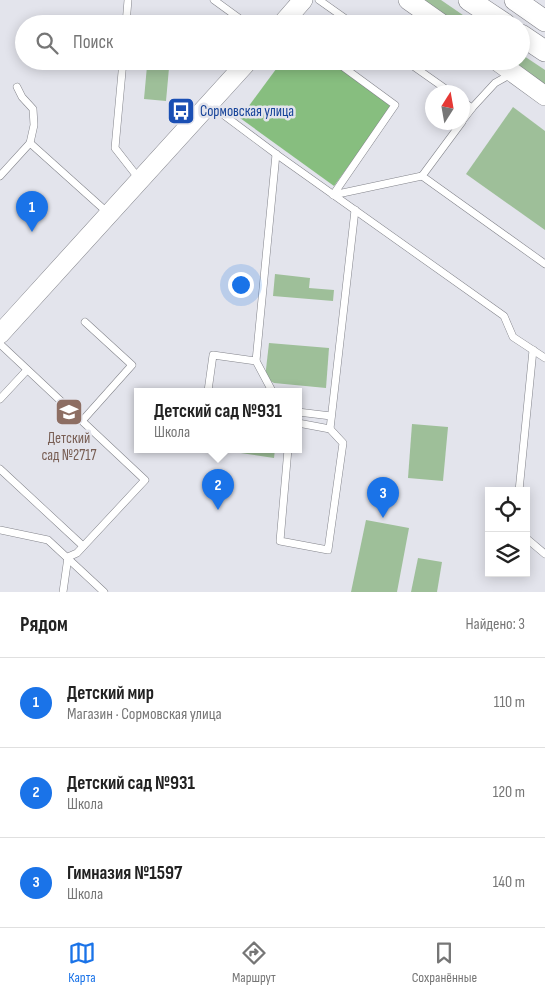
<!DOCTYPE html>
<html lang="ru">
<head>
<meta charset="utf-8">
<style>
  body { margin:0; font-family:"Sofia Sans Condensed",sans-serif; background:#f2f2f2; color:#222 }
  .controls { position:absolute; right:15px; bottom:15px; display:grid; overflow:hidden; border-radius:0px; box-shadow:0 2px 12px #0003 }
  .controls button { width:45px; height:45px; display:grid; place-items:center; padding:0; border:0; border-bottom:1px solid #e0e0e0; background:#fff; color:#222; font:25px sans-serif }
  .compass { position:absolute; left:425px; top:85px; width:45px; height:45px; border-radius:50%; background:#fff; box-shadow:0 2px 12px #0003; rotate:11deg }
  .you { position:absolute; left:240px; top:284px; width:18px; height:18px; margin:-12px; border:4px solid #fff; border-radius:50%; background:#1a73e8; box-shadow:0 0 0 8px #1a73e833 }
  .badge { display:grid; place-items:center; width:32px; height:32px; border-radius:50%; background:#1a73e8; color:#fff; font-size:16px; font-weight:700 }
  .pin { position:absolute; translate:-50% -41px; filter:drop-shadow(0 1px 2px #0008) }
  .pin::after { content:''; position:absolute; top:26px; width:18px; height:15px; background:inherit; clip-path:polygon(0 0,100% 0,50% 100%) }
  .popup { position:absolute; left:134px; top:388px; width:168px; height:65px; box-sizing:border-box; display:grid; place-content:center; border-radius:0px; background:#fff; filter:drop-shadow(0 1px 4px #0005); font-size:16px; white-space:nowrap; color:#767676 }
  .popup b { font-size:19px; color:#222 }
  .popup::after { content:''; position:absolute; left:50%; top:100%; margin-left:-10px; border:10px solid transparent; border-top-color:#fff }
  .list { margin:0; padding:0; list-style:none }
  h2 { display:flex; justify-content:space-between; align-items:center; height:65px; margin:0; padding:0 20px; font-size:21px }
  h2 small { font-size:16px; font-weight:400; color:#767676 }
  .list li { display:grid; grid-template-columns:32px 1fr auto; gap:15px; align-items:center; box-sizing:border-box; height:90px; padding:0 20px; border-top:1px solid #e0e0e0 }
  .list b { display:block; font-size:19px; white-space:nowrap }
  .list p { margin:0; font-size:16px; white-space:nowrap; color:#767676 }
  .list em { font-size:16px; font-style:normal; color:#767676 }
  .icon { flex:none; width:28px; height:28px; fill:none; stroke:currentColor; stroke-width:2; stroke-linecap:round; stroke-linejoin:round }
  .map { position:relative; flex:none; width:545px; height:592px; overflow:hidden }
  .search { position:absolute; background:#fff; box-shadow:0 2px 12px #0003; left:15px; right:15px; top:15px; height:55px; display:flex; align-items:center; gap:12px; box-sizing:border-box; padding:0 18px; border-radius:28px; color:#767676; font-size:19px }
  .sheet { height:335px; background:#fff }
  nav { display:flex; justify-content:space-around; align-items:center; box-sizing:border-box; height:70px; border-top:1px solid #e0e0e0; background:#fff; font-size:14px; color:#767676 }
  nav a { display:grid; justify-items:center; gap:2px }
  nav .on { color:#1a73e8 }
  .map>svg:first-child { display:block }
</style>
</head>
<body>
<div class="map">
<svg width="545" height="592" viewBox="0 0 545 592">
  <rect width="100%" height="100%" fill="#e3e4ec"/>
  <g fill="#9ebf99">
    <polygon points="424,0 441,0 476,24 456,24"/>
    <polygon points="521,54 545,70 545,88 508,61 521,61"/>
    <polygon points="147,66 169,68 166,101 144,99"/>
    <polygon points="513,107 545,131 545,230 466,174"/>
    <polygon points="275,274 310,278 309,288 334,290 333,301 273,296"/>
    <polygon points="269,343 329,348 326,388 274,383 265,378"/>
    <polygon points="412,424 448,427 443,481 408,478"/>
    <polygon points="227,449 275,449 274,458 227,451"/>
    <polygon points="366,520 409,528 397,592 351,592"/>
    <polygon points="418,558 442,562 437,592 411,592"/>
  </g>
  <polygon fill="#87be7f" points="282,61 330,61 392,106 334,186 240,118"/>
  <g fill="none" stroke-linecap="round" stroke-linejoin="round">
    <g stroke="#83848b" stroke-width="8">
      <g id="lane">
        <polyline points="214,0 247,24"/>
        <polyline points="319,0 353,24"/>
        <polyline points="126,24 128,0"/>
        <polyline points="123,61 115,148 140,180"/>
        <polyline points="335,61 395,105 333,195 422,176"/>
        <polyline points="406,61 450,92"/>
        <polyline points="17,87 22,97 33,109 34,125 30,143"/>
        <polyline points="462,101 472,108 462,121"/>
        <polyline points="209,104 276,154 504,316 513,337 545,358"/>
        <polyline points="472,108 495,83 511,74"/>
        <polyline points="462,122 422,176 545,264"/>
        <polyline points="0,176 30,143 108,213"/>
        <polyline points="0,344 145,480 77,553 68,557 63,592"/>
        <polyline points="256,361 272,391"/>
        <polyline points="208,391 213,355 256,361 276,154"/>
        <polyline points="0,399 27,370"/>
        <polyline points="298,412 331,416"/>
        <polyline points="82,421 132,365 85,322"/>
        <polyline points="330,429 355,210"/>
        <polyline points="199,449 201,449"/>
        <polyline points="288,449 280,541 328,550 343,443 330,429 298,423"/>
        <polyline points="0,469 83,546"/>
        <polyline points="519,491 533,350"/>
        <polyline points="0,530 48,540 104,592"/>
        <polyline points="526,538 545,554"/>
      </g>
    </g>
    <g stroke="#83848b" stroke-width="20">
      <g id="secondary">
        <polyline points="408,0 442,24"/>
        <polyline points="282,24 303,0"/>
        <polyline points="497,61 545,96"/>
        <polyline points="0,334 248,61"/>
      </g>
    </g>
    <g stroke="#83848b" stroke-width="22">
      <g id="primary">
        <polyline points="469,0 505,24"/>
        <polyline points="515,0 545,21"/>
        <polyline points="521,35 545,51"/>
      </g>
    </g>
    <use href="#lane" stroke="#fff" stroke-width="7"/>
    <use href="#secondary" stroke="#fff" stroke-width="19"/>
    <use href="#primary" stroke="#fff" stroke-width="21"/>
  </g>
  <defs>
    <g id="bus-square" transform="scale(1.4375)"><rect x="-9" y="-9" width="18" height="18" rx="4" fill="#1a4fb4" stroke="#e3e4ec"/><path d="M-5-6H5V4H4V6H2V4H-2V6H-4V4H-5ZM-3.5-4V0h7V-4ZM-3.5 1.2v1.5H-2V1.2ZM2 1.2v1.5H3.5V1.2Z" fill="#fff"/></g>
    <g id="school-square" transform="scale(1.4375)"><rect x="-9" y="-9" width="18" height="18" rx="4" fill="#8d6e63" stroke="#e3e4ec"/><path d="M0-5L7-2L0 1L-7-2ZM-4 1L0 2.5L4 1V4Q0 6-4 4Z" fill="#fff"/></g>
  </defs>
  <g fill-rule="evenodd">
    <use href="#bus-square" x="181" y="111"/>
    <use href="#school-square" x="69" y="412"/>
  </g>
  <g text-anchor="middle" stroke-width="5" stroke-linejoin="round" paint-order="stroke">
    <g font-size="15" fill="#164399" stroke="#e3e4ec" text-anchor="start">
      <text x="200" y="116">Сормовская улица</text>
    </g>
    <g font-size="15" fill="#785e54" stroke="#e3e4ec">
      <text x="69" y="443">Детский<tspan x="69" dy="17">сад №2717</tspan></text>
    </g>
  </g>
</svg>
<div class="controls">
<button><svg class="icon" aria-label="locate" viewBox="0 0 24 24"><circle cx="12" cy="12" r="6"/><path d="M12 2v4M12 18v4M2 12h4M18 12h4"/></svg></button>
<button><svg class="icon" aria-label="layers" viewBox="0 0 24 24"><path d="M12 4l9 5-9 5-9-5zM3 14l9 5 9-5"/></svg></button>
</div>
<svg class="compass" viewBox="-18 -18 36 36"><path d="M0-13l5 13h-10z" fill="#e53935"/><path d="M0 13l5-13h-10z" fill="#767676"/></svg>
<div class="you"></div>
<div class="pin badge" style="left:32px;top:232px">1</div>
<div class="pin badge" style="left:218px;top:510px">2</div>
<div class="popup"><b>Детский сад №931</b>Школа</div>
<div class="pin badge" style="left:383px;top:518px">3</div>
<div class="search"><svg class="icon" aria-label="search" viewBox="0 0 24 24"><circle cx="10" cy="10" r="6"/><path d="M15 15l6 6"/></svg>Поиск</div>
</div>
<section class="sheet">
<h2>Рядом<small>Найдено: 3</small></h2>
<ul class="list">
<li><span class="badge">1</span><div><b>Детский мир</b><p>Магазин · Сормовская улица</p></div><em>110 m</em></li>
<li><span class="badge">2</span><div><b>Детский сад №931</b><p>Школа</p></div><em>120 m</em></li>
<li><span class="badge">3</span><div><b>Гимназия №1597</b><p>Школа</p></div><em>140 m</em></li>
</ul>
</section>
<nav>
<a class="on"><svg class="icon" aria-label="map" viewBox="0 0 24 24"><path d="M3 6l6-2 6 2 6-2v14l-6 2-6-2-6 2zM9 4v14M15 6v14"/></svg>Карта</a>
<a><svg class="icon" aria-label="directions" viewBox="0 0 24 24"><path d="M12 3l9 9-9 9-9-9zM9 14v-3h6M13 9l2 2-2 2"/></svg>Маршрут</a>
<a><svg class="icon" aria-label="saved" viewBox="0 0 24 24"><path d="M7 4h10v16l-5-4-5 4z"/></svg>Сохранённые</a>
</nav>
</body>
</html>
